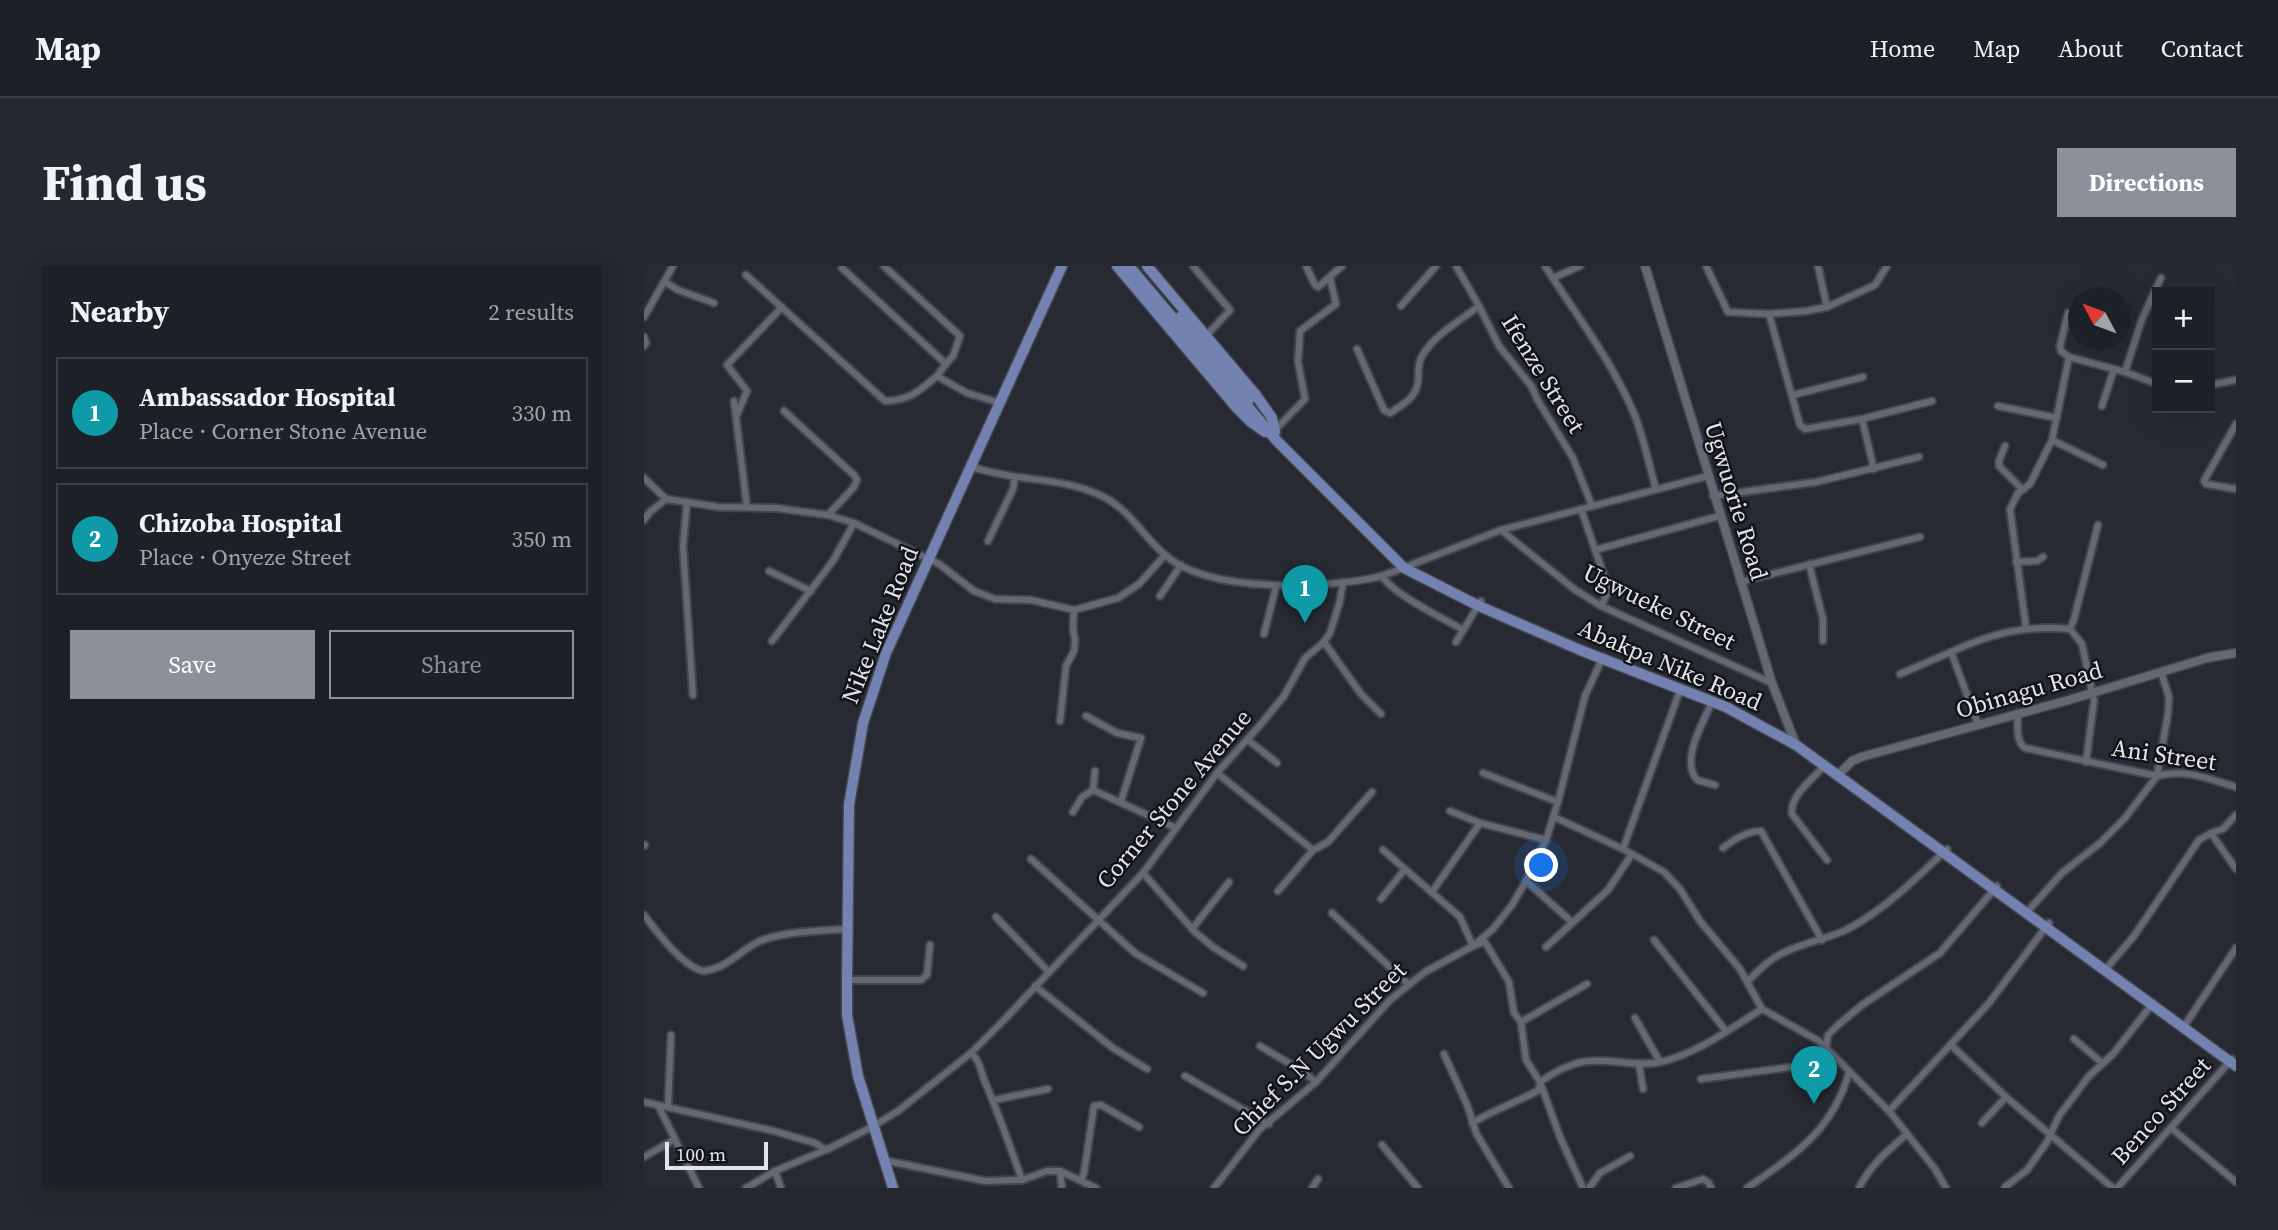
<!DOCTYPE html>
<html lang="en">
<head>
<meta charset="utf-8">
<style>
  body { margin:0; font-family:"Source Serif 4",serif; background:#25282e; color:#f1f3f6 }
  .controls { position:absolute; right:21px; top:21px; display:grid; overflow:hidden; border-radius:0px; box-shadow:0 7px 28px #0002 }
  .controls button { width:63px; height:63px; display:grid; place-items:center; padding:0; border:0; border-bottom:2px solid #3b3e43; background:#1d2026; color:#f1f3f6; font:35px sans-serif }
  .compass { position:absolute; left:1424px; top:21px; width:63px; height:63px; border-radius:50%; background:#1d2026; box-shadow:0 7px 28px #0002; rotate:311deg }
  .scale { position:absolute; left:21px; bottom:18px; width:103px; box-sizing:border-box; padding-left:7px; border:4px solid #e2e4ea; border-top:0; font-size:19px; line-height:24px; white-space:nowrap; color:#e2e4ea; -webkit-text-stroke:5px #121317; paint-order:stroke }
  .you { position:absolute; left:898px; top:600px; width:24px; height:24px; margin:-18px; border:5px solid #fff; border-radius:50%; background:#1a73e8; box-shadow:0 0 0 10px #1a73e833 }
  .badge { display:grid; place-items:center; width:46px; height:46px; border-radius:50%; background:#8c9099; color:#fff; font-size:23px; font-weight:700 }
  .pin { position:absolute; translate:-50% -58px; filter:drop-shadow(0 2px 4px #0008) }
  .pin::after { content:''; position:absolute; top:37px; width:24px; height:21px; background:inherit; clip-path:polygon(0 0,100% 0,50% 100%) }
  .list { margin:0; padding:0; list-style:none }
  h2 { display:flex; justify-content:space-between; align-items:center; height:91px; margin:0; padding:0 28px; font-size:30px }
  h2 small { font-size:23px; font-weight:400; color:#a0a3a7 }
  .list li { display:grid; grid-template-columns:46px 1fr auto; gap:21px; align-items:center; box-sizing:border-box; height:112px; margin:0 14px 14px; padding:0 14px; border:2px solid #3b3e43; border-radius:0px }
  .list b { display:block; font-size:26px; white-space:nowrap }
  .list p { margin:0; font-size:23px; white-space:nowrap; color:#a0a3a7 }
  .list em { font-size:23px; font-style:normal; color:#a0a3a7 }
  .actions { display:flex; gap:14px; padding:21px 28px }
  .actions a { flex:1; padding:16px 0; border:2px solid #8c9099; border-radius:0px; text-align:center; font-size:24px; color:#8c9099 }
  .actions .main { background:#8c9099; color:#fff }
  .map { position:relative; flex:none; width:1592px; height:922px; overflow:hidden; border-radius:0px }
  header { display:flex; align-items:center; gap:42px; box-sizing:border-box; height:98px; padding:0 35px; background:#1d2026; border-bottom:2px solid #3b3e43 }
  header strong { font-size:33px }
  nav { display:flex; gap:38px; margin-inline-start:auto; font-size:24px }
  .intro { display:flex; align-items:center; justify-content:space-between; box-sizing:border-box; height:168px; padding:0 42px }
  h1 { margin:0; font-size:49px }
  .button { padding:18px 32px; border-radius:0px; background:#8c9099; color:#fff; font-size:24px; font-weight:700 }
  main { display:flex; gap:42px; padding:0 42px }
  aside { flex:1; background:#1d2026; border-radius:0px; box-shadow:0 7px 28px #0002 }
  .map>svg:first-child { display:block }
</style>
</head>
<body>
<header>
<strong>Map</strong>
<nav><a>Home</a><a>Map</a><a>About</a><a>Contact</a></nav>
</header>
<div class="intro"><h1>Find us</h1><a class="button">Directions</a></div>
<main>
<aside>
<h2>Nearby<small>2 results</small></h2>
<ul class="list">
<li><span class="badge" style="background:#0f9aa8">1</span><div><b>Ambassador Hospital</b><p>Place · Corner Stone Avenue</p></div><em>330 m</em></li>
<li><span class="badge" style="background:#0f9aa8">2</span><div><b>Chizoba Hospital</b><p>Place · Onyeze Street</p></div><em>350 m</em></li>
</ul>
<div class="actions"><a class="main">Save</a><a>Share</a></div>
</aside>
<div class="map">
<svg width="1592" height="922" viewBox="0 0 1592 922">
  <rect width="100%" height="100%" fill="#272a33"/>
  <g fill="none" stroke-linecap="round" stroke-linejoin="round">
    <g stroke="#42454d" stroke-width="10">
      <g id="street">
        <polyline points="240,0 316,70 309,90 302,98"/>
        <polyline points="549,0 586,44 561,71"/>
        <polyline points="662,0 671,19 674,21 698,0"/>
        <polyline points="812,0 835,40 855,80 888,121 893,133 929,192 948,240"/>
        <path d="M 901,0 C 932,49 969,96 991,150 C 1000,173 1005,199 1012,223"/>
        <polyline points="1062,0 1084,46 1125,48 1162,45 1183,41 1231,19 1243,0"/>
        <polyline points="1174,0 1183,41"/>
        <polyline points="198,2 302,98 293,110"/>
        <path d="M 102,9 L 241,135 C 267,134 275,125 293,110 L 323,127 L 356,137"/>
        <polyline points="909,12 936,0"/>
        <polyline points="21,16 34,24 70,37"/>
        <polyline points="757,40 792,0"/>
        <polyline points="1125,48 1156,159 1161,163 1218,153 1288,135"/>
        <polyline points="0,51 29,0"/>
        <polyline points="0,71 2,77 0,80"/>
        <path d="M 713,83 L 740,144 L 746,147 C 758,139 772,132 774,116 C 775,106 773,99 778,90 C 791,68 816,55 835,40"/>
        <polyline points="1425,91 1481,106 1513,118"/>
        <polyline points="1481,106 1498,53 1517,12"/>
        <polyline points="1566,119 1592,114"/>
        <polyline points="1149,129 1219,111"/>
        <polyline points="90,135 103,241"/>
        <polyline points="1354,140 1413,152"/>
        <polyline points="1458,140 1470,103"/>
        <polyline points="140,145 210,209 213,214 210,221 184,249"/>
        <polyline points="92,151 103,125 83,99 138,41"/>
        <polyline points="1218,153 1230,203"/>
        <polyline points="1592,158 1560,215 1562,218 1592,223"/>
        <polyline points="631,164 661,133 654,96 656,65 692,38 686,12"/>
        <polyline points="1408,174 1459,199"/>
        <polyline points="1361,180 1355,195 1355,200 1379,224"/>
        <path d="M 327,201 C 342,205 358,209 374,211 C 403,215 431,217 458,230 C 485,243 498,269 520,288 C 563,328 685,323 738,310 L 857,264 L 1064,210"/>
        <polyline points="0,212 22,233"/>
        <polyline points="1069,230 1172,216 1275,191"/>
        <polyline points="22,233 74,241 132,242 184,249 210,257 295,298 330,325 351,333 387,334 430,344 474,332 495,318 521,289"/>
        <polyline points="43,236 39,280 49,429"/>
        <polyline points="937,243 965,324 957,340"/>
        <polyline points="0,254 6,246 22,233"/>
        <polyline points="857,264 930,323 957,340 1128,417"/>
        <polyline points="344,275 369,223 371,211"/>
        <polyline points="951,284 1075,250"/>
        <polyline points="1372,296 1393,295 1399,291"/>
        <polyline points="1165,298 1179,353 1179,375"/>
        <polyline points="125,305 167,325"/>
        <path d="M 738,310 C 750,329 799,352 819,364"/>
        <polyline points="1096,316 1276,271"/>
        <polyline points="516,330 537,299"/>
        <polyline points="1382,362 1366,243 1374,227 1386,218 1408,174 1425,91 1417,85 1416,80 1424,47"/>
        <polyline points="1426,363 1430,353 1454,259"/>
        <polyline points="620,368 632,321"/>
        <polyline points="128,375 189,295 210,257"/>
        <polyline points="680,376 717,428 737,448"/>
        <polyline points="812,376 837,335"/>
        <polyline points="1256,408 1307,386"/>
        <path d="M 1068,436 C 1059,457 1036,494 1053,514 L 1071,519"/>
        <path d="M 1374,447 C 1374,459 1371,475 1381,482 L 1513,510 C 1540,502 1565,513 1592,521"/>
        <polyline points="442,450 473,467 497,472 477,535"/>
        <polyline points="416,455 422,400 430,385 431,375 429,362 430,344"/>
        <path d="M 1334,458 L 1307,386 C 1348,367 1381,359 1426,363 L 1438,378 L 1450,435 L 1442,496"/>
        <polyline points="604,474 633,497"/>
        <path d="M 1181,499 C 1170,512 1145,530 1148,548 L 1183,594"/>
        <polyline points="573,507 669,584"/>
        <polyline points="839,507 914,536"/>
        <polyline points="449,524 451,505"/>
        <polyline points="429,546 438,531 449,524 532,562"/>
        <polyline points="910,551 979,583 1020,606 1036,623 1056,655 1096,703 1118,743 1175,775 1245,845 1291,903 1302,922"/>
        <polyline points="836,557 902,574"/>
        <polyline points="1567,567 1592,603"/>
        <polyline points="0,580 1,579"/>
        <path d="M 1079,582 C 1089,574 1103,565 1117,565 L 1178,674"/>
        <polyline points="979,583 1036,424"/>
        <polyline points="739,584 816,651 829,680 841,676 865,716 870,747 877,756 882,794 896,816 916,871 939,922"/>
        <polyline points="387,593 491,687 559,727"/>
        <polyline points="499,607 551,666 569,681 599,700"/>
        <polyline points="882,615 928,656"/>
        <polyline points="634,625 669,584 684,576 728,526"/>
        <polyline points="788,626 836,557 806,545"/>
        <polyline points="737,633 761,603"/>
        <polyline points="1383,646 1418,607 1456,577 1481,552 1513,510 1524,448 1525,431 1517,406"/>
        <polyline points="688,647 764,718"/>
        <path d="M 0,649 C 13,666 38,700 59,705 C 83,703 96,684 116,675 C 141,665 176,665 202,663"/>
        <polyline points="352,651 404,705"/>
        <polyline points="548,663 585,616"/>
        <polyline points="1010,674 1082,765"/>
        <polyline points="902,681 964,624 988,588"/>
        <polyline points="1461,704 1490,670 1555,574 1567,567 1579,563 1592,549"/>
        <polyline points="203,714 277,714 283,709 286,679"/>
        <path d="M 1103,716 C 1114,705 1126,692 1141,686 C 1160,677 1182,673 1202,664 C 1239,645 1273,612 1303,583"/>
        <polyline points="391,720 469,782 503,803"/>
        <polyline points="991,752 1016,796"/>
        <polyline points="877,756 943,718"/>
        <polyline points="1539,762 1592,682"/>
        <polyline points="1430,773 1458,797"/>
        <polyline points="1307,779 1362,831 1469,922"/>
        <polyline points="616,780 658,805 672,816"/>
        <path d="M 327,787 C 337,796 336,804 341,816 C 355,848 366,881 378,914"/>
        <polyline points="800,788 824,841 832,867 865,922"/>
        <polyline points="995,798 999,823"/>
        <polyline points="541,810 625,858"/>
        <polyline points="1057,813 1169,798 1182,783 1184,769 1194,759 1218,739 1296,687 1353,620"/>
        <polyline points="350,834 404,823"/>
        <polyline points="0,836 130,865 171,877 182,884 185,883"/>
        <polyline points="14,839 55,922"/>
        <polyline points="24,841 27,769"/>
        <polyline points="1245,845 1345,737 1405,657"/>
        <path d="M 828,857 C 850,844 873,836 895,824 L 896,816 C 909,807 929,796 946,795 C 970,793 993,801 1017,796 C 1054,787 1086,763 1118,743"/>
        <polyline points="1338,857 1362,831"/>
        <polyline points="1527,862 1592,916"/>
        <polyline points="738,879 774,922"/>
        <polyline points="0,891 31,873"/>
        <polyline points="239,894 341,915 378,914 403,905 416,905 452,922"/>
        <polyline points="131,905 137,922"/>
        <polyline points="416,905 418,922"/>
        <polyline points="437,914 440,907 450,840 457,839 495,861"/>
        <polyline points="1361,921 1383,904 1403,876 1415,850 1445,810 1469,788 1509,737"/>
        <polyline points="102,922 131,905 186,882 228,861 254,845 327,787 359,755 499,607 573,507 617,458 640,430 661,392 680,376 686,367 696,335 699,316"/>
        <polyline points="570,922 615,864 672,816 746,734 781,706 829,680 849,663 868,639 882,615 902,574 914,536 941,430 959,391"/>
        <polyline points="668,922 674,913"/>
        <polyline points="945,922 956,907 986,890"/>
        <polyline points="1032,922 1059,913 1065,917 1067,922"/>
        <path d="M 1103,922 C 1150,889 1189,865 1205,806"/>
        <path d="M 1215,922 C 1226,899 1245,884 1263,868"/>
        <polyline points="1473,922 1588,793"/>
      </g>
    </g>
    <g stroke="#42454d" stroke-width="11">
      <g id="secondary">
        <polyline points="1001,0 1128,417 1152,479"/>
        <polyline points="1194,509 1208,495 1217,491 1425,434 1563,392 1592,387"/>
      </g>
    </g>
    <g stroke="#42454d" stroke-width="13">
      <g id="primary">
        <polyline points="473,0 592,141 607,156 621,166"/>
        <polyline points="485,0 633,175 760,302 835,340 936,384 1082,441 1152,479 1592,800"/>
        <polyline points="503,0 611,128 628,152 631,166"/>
        <polyline points="536,51 605,134"/>
        <polyline points="249,922 214,810 203,749 203,714 205,539 219,457 242,387 418,0"/>
      </g>
    </g>
    <use href="#street" stroke="#656872" stroke-width="6"/>
    <use href="#secondary" stroke="#656872" stroke-width="8"/>
    <use href="#primary" stroke="#7482b2" stroke-width="10"/>
  </g>
  <g text-anchor="middle" stroke-width="5" stroke-linejoin="round" paint-order="stroke">
    <g font-size="24" fill="#e2e4ea" stroke="#121317">
      <text transform="translate(899 108) rotate(58)" y="8">Ifenze Street</text>
      <text transform="translate(1092 235) rotate(73)" y="8">Ugwuorie Road</text>
      <text transform="translate(1015 341) rotate(26)" y="8">Ugwueke Street</text>
      <text transform="translate(236 359) rotate(-68)" y="8">Nike Lake Road</text>
      <text transform="translate(1026 399) rotate(23)" y="8">Abakpa Nike Road</text>
      <text transform="translate(1385 424) rotate(-16)" y="8">Obinagu Road</text>
      <text transform="translate(1520 489) rotate(8)" y="8">Ani Street</text>
      <text transform="translate(530 533) rotate(-50)" y="8">Corner Stone Avenue</text>
      <text transform="translate(675 783) rotate(-45)" y="8">Chief S.N Ugwu Street</text>
      <text transform="translate(1517 845) rotate(-48)" y="8">Benco Street</text>
    </g>
  </g>
</svg>
<div class="controls">
<button>+</button>
<button>−</button>
</div>
<svg class="compass" viewBox="-18 -18 36 36"><path d="M0-13l5 13h-10z" fill="#e53935"/><path d="M0 13l5-13h-10z" fill="#a0a3a7"/></svg>
<div class="scale">100 m</div>
<div class="you"></div>
<div class="pin badge" style="left:661px;top:357px;background:#0f9aa8">1</div>
<div class="pin badge" style="left:1170px;top:838px;background:#0f9aa8">2</div>
</div>
</main>
</body>
</html>
